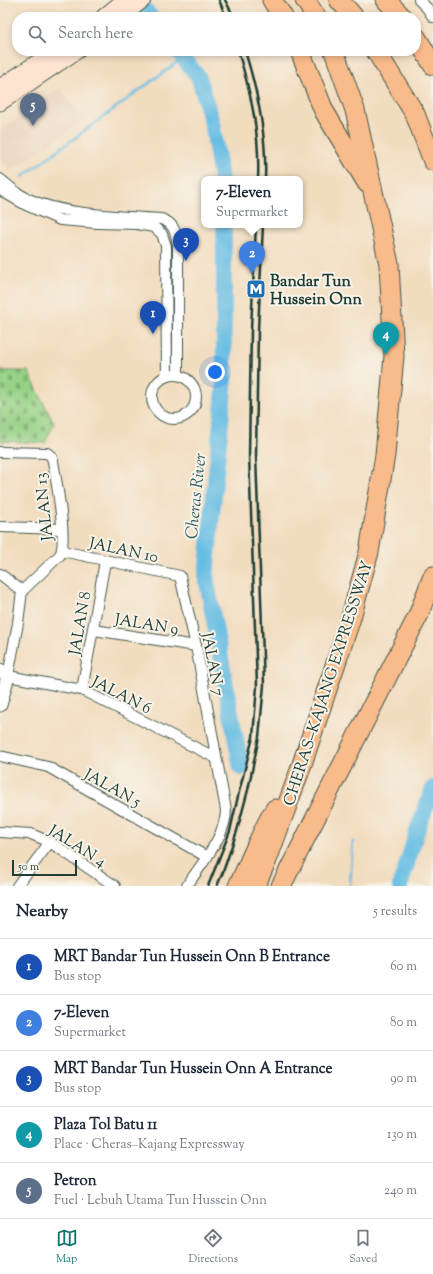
<!DOCTYPE html>
<html lang="en">
<head>
<meta charset="utf-8">
<style>
  body { margin:0; font-family:"Sorts Mill Goudy",serif; background:#f6f6f7; color:#1f2937 }
  .scale { position:absolute; left:12px; bottom:10px; width:65px; box-sizing:border-box; padding-left:4px; border:2px solid #1f3d34; border-top:0; font-size:11px; line-height:14px; white-space:nowrap; color:#1f3d34; -webkit-text-stroke:3px #f7f3e8; paint-order:stroke }
  .you { position:absolute; left:215px; top:372px; width:14px; height:14px; margin:-10px; border:3px solid #fff; border-radius:50%; background:#1a73e8; box-shadow:0 0 0 6px #1a73e833 }
  .badge { display:grid; place-items:center; width:26px; height:26px; border-radius:50%; background:#0f766e; color:#fff; font-size:13px; font-weight:700 }
  .pin { position:absolute; translate:-50% -33px; filter:drop-shadow(0 1px 2px #0008) }
  .pin::after { content:''; position:absolute; top:21px; width:14px; height:12px; background:inherit; clip-path:polygon(0 0,100% 0,50% 100%) }
  .popup { position:absolute; left:201px; top:176px; width:102px; height:52px; box-sizing:border-box; display:grid; place-content:center; border-radius:8px; background:#fff; filter:drop-shadow(0 1px 3px #0005); font-size:13px; white-space:nowrap; color:#747a83 }
  .popup b { font-size:15px; color:#1f2937 }
  .popup::after { content:''; position:absolute; left:50%; top:100%; margin-left:-8px; border:8px solid transparent; border-top-color:#fff }
  .list { margin:0; padding:0; list-style:none }
  h2 { display:flex; justify-content:space-between; align-items:center; height:52px; margin:0; padding:0 16px; font-size:17px }
  h2 small { font-size:13px; font-weight:400; color:#747a83 }
  .list li { display:grid; grid-template-columns:26px 1fr auto; gap:12px; align-items:center; box-sizing:border-box; height:56px; padding:0 16px; border-top:1px solid #e0e1e3 }
  .list b { display:block; font-size:15px; white-space:nowrap }
  .list p { margin:0; font-size:13px; white-space:nowrap; color:#747a83 }
  .list em { font-size:13px; font-style:normal; color:#747a83 }
  .icon { flex:none; width:22px; height:22px; fill:none; stroke:currentColor; stroke-width:2; stroke-linecap:round; stroke-linejoin:round }
  .map { position:relative; flex:none; width:433px; height:886px; overflow:hidden }
  .search { position:absolute; background:#fff; box-shadow:0 2px 6px #0003; left:12px; right:12px; top:12px; height:44px; display:flex; align-items:center; gap:10px; box-sizing:border-box; padding:0 14px; border-radius:16px; color:#747a83; font-size:15px }
  .sheet { height:332px; background:#fff }
  nav { display:flex; justify-content:space-around; align-items:center; box-sizing:border-box; height:56px; border-top:1px solid #e0e1e3; background:#fff; font-size:11px; color:#747a83 }
  nav a { display:grid; justify-items:center; gap:2px }
  nav .on { color:#0f766e }
  .map>svg:first-child { display:block }
</style>
</head>
<body>
<div class="map">
<svg width="433" height="886" viewBox="0 0 433 886">
  <defs>
    <pattern id="cemetery-stones" width="16" height="16" patternUnits="userSpaceOnUse"><rect width="16" height="16" fill="#96d186"/><path d="M2 7V4a2 2 0 0 1 4 0v3zM10 15v-3a2 2 0 0 1 4 0v3z" fill="#7aab6e"/></pattern>
  </defs>
  <rect width="100%" height="100%" fill="#f7f3e8"/>
  <filter id="ink" filterUnits="userSpaceOnUse"><feTurbulence type="fractalNoise" baseFrequency=".025" numOctaves="2"/><feDisplacementMap in="SourceGraphic" scale="8" xChannelSelector="R" yChannelSelector="G"/><feConvolveMatrix kernelMatrix="1 2 1 2 8 2 1 2 1" color-interpolation-filters="sRGB"/></filter>
  <filter id="wash" filterUnits="userSpaceOnUse"><feTurbulence type="fractalNoise" baseFrequency=".012" numOctaves="4" result="noise"/><feDisplacementMap in="SourceGraphic" scale="16" xChannelSelector="R" yChannelSelector="G"/><feGaussianBlur stdDeviation="0.9" result="paint"/><feColorMatrix in="noise" values="0 0 0 0 0 0 0 0 0 0 0 0 0 0 0 0 0 1.4 0 .05"/><feComposite in="paint" operator="in"/></filter>
  <g filter="url(#wash)">
    <rect width="100%" height="100%" fill="#f2dcbe"/>
    <polygon fill="#e9cfb8" points="60,88 83,121 10,171 0,156 0,130"/>
    <polygon fill="url(#cemetery-stones)" stroke="#5a875d" points="0,371 28,371 54,424 45,443 0,441"/>
    <g fill="none" stroke-linecap="round" stroke-linejoin="round">
      <g stroke="#66bde3" stroke-width="2.5">
        <polyline points="22,177 183,58"/>
        <polyline points="350,886 353,842"/>
      </g>
      <g stroke="#66bde3" stroke-width="16">
        <polyline points="137,0 151,17"/>
        <polyline points="178,51 199,78 213,127 221,179"/>
        <polyline points="224,225 224,390 206,577 241,768"/>
        <polyline points="400,886 419,825 433,788"/>
      </g>
    </g>
  </g>
  <g filter="url(#ink)">
    <g fill="none" stroke-linecap="round" stroke-linejoin="round">
      <g stroke="#3f5549" stroke-width="12">
        <g id="minor">
          <polyline points="419,0 427,8 433,17"/>
          <path d="M 0,179 C 6,184 13,190 19,194 C 56,216 119,216 161,219 C 175,224 175,231 178,244 L 178,375"/>
          <polyline points="0,190 26,205 60,220 98,223 137,224 154,227 162,234 166,246 167,376"/>
          <circle cx="174" cy="397" r="22"/>
          <path d="M 0,452 L 47,453 L 51,456 L 53,461 C 56,480 68,541 60,555 L 22,591 L 18,623 L 8,676 L 82,690 L 216,758"/>
          <polyline points="0,527 62,529"/>
          <path d="M 62,551 L 180,576 L 196,646 L 226,810 C 226,836 201,864 187,886"/>
          <polyline points="0,574 22,591"/>
          <polyline points="94,630 196,646"/>
          <polyline points="82,690 105,561"/>
          <polyline points="0,756 48,767 207,857"/>
          <polyline points="0,832 31,834 50,842 115,886"/>
          <polyline points="17,886 50,842"/>
        </g>
      </g>
      <g stroke="#3f5549" stroke-width="15">
        <polyline id="tertiary" points="0,670 8,676 0,705"/>
      </g>
      <g stroke="#3f5549" stroke-width="17">
        <g id="secondary">
          <polyline points="103,17 124,0"/>
          <polyline points="122,17 143,0"/>
          <polyline points="0,87 54,51"/>
          <polyline points="0,103 77,51"/>
        </g>
      </g>
      <g stroke="#3f5549" stroke-width="21">
        <g id="motorway">
          <polyline points="272,0 283,17"/>
          <polyline points="305,0 316,17"/>
          <polyline points="339,0 354,17"/>
          <polyline points="386,0 402,17"/>
          <polyline points="416,37 433,65"/>
          <polyline points="300,51 324,111 367,183"/>
          <polyline points="376,51 415,114 433,161"/>
          <path d="M 238,886 C 251,861 260,833 275,809"/>
          <polyline points="255,886 267,860 299,773 350,621 369,552 385,455 394,356 389,264 355,110 334,51"/>
          <polyline points="281,886 418,616 433,576"/>
        </g>
      </g>
      <use href="#minor" stroke="#fff" stroke-width="10"/>
      <use href="#tertiary" stroke="#fff" stroke-width="13"/>
      <use href="#secondary" stroke="#fde4d1" stroke-width="15"/>
      <use href="#motorway" stroke="#fabb8b" stroke-width="19"/>
      <g stroke="#1f3d34" stroke-width="2.5">
        <polyline points="219,0 226,17"/>
        <polyline points="225,0 234,17"/>
        <path d="M 238,51 C 251,93 260,134 258,179"/>
        <path d="M 245,51 C 258,93 267,135 265,179"/>
        <polyline points="208,886 230,831 239,792 253,737 257,686 249,455 251,329 256,225"/>
        <polyline points="217,886 223,872 237,831 248,790 259,737 264,685 256,455 258,330 263,225"/>
      </g>
    </g>
  </g>
  <defs>
    <g id="metro-square" transform="scale(1)"><rect x="-9" y="-9" width="18" height="18" rx="4" fill="#1f6fb2" stroke="#f7f3e8"/><path d="M-5.5 5V-5H-3L0 0L3-5H5.5V5H3V-.5L0 4L-3-.5V5Z" fill="#fff"/></g>
  </defs>
  <g fill-rule="evenodd">
    <use href="#metro-square" x="256" y="289"/>
  </g>
  <g text-anchor="middle" stroke-width="4" stroke-linejoin="round" paint-order="stroke">
    <g font-size="16" font-weight="bold" fill="#1f3d34" stroke="#f7f3e8" text-anchor="start">
      <text x="270" y="286">Bandar Tun<tspan x="270" dy="18">Hussein Onn</tspan></text>
    </g>
    <g font-size="16" fill="#1f3d34" stroke="#f7f3e8">
      <text transform="translate(43 507) rotate(-96)" y="6">JALAN 13</text>
      <text transform="translate(124 549) rotate(12)" y="6">JALAN 10</text>
      <text transform="translate(79 623) rotate(-80)" y="6">JALAN 8</text>
      <text transform="translate(147 623) rotate(9)" y="6">JALAN 9</text>
      <text transform="translate(214 664) rotate(79)" y="6">JALAN 7</text>
      <text transform="translate(327 683) rotate(-72)" y="6">CHERAS–KAJANG EXPRESSWAY</text>
      <text transform="translate(122 694) rotate(27)" y="6">JALAN 6</text>
      <text transform="translate(113 787) rotate(29)" y="6">JALAN 5</text>
      <text transform="translate(78 845) rotate(32)" y="6">JALAN 4</text>
    </g>
    <g font-size="17" font-style="italic" fill="#315d60" stroke="#f7f3e8">
      <text transform="translate(195 496) rotate(-84)" y="6">Cheras River</text>
    </g>
  </g>
</svg>
<div class="scale">50 m</div>
<div class="you"></div>
<div class="pin badge" style="left:153px;top:334px;background:#1a4fb4">1</div>
<div class="pin badge" style="left:252px;top:274px;background:#3f7fe0">2</div>
<div class="popup"><b>7-Eleven</b>Supermarket</div>
<div class="pin badge" style="left:186px;top:261px;background:#1a4fb4">3</div>
<div class="pin badge" style="left:386px;top:355px;background:#0f9aa8">4</div>
<div class="pin badge" style="left:33px;top:126px;background:#5c6f8a">5</div>
<div class="search"><svg class="icon" aria-label="search" viewBox="0 0 24 24"><circle cx="10" cy="10" r="6"/><path d="M15 15l6 6"/></svg>Search here</div>
</div>
<section class="sheet">
<h2>Nearby<small>5 results</small></h2>
<ul class="list">
<li><span class="badge" style="background:#1a4fb4">1</span><div><b>MRT Bandar Tun Hussein Onn B Entrance</b><p>Bus stop</p></div><em>60 m</em></li>
<li><span class="badge" style="background:#3f7fe0">2</span><div><b>7-Eleven</b><p>Supermarket</p></div><em>80 m</em></li>
<li><span class="badge" style="background:#1a4fb4">3</span><div><b>MRT Bandar Tun Hussein Onn A Entrance</b><p>Bus stop</p></div><em>90 m</em></li>
<li><span class="badge" style="background:#0f9aa8">4</span><div><b>Plaza Tol Batu 11</b><p>Place · Cheras–Kajang Expressway</p></div><em>130 m</em></li>
<li><span class="badge" style="background:#5c6f8a">5</span><div><b>Petron</b><p>Fuel · Lebuh Utama Tun Hussein Onn</p></div><em>240 m</em></li>
</ul>
</section>
<nav>
<a class="on"><svg class="icon" aria-label="map" viewBox="0 0 24 24"><path d="M3 6l6-2 6 2 6-2v14l-6 2-6-2-6 2zM9 4v14M15 6v14"/></svg>Map</a>
<a><svg class="icon" aria-label="directions" viewBox="0 0 24 24"><path d="M12 3l9 9-9 9-9-9zM9 14v-3h6M13 9l2 2-2 2"/></svg>Directions</a>
<a><svg class="icon" aria-label="saved" viewBox="0 0 24 24"><path d="M7 4h10v16l-5-4-5 4z"/></svg>Saved</a>
</nav>
</body>
</html>
